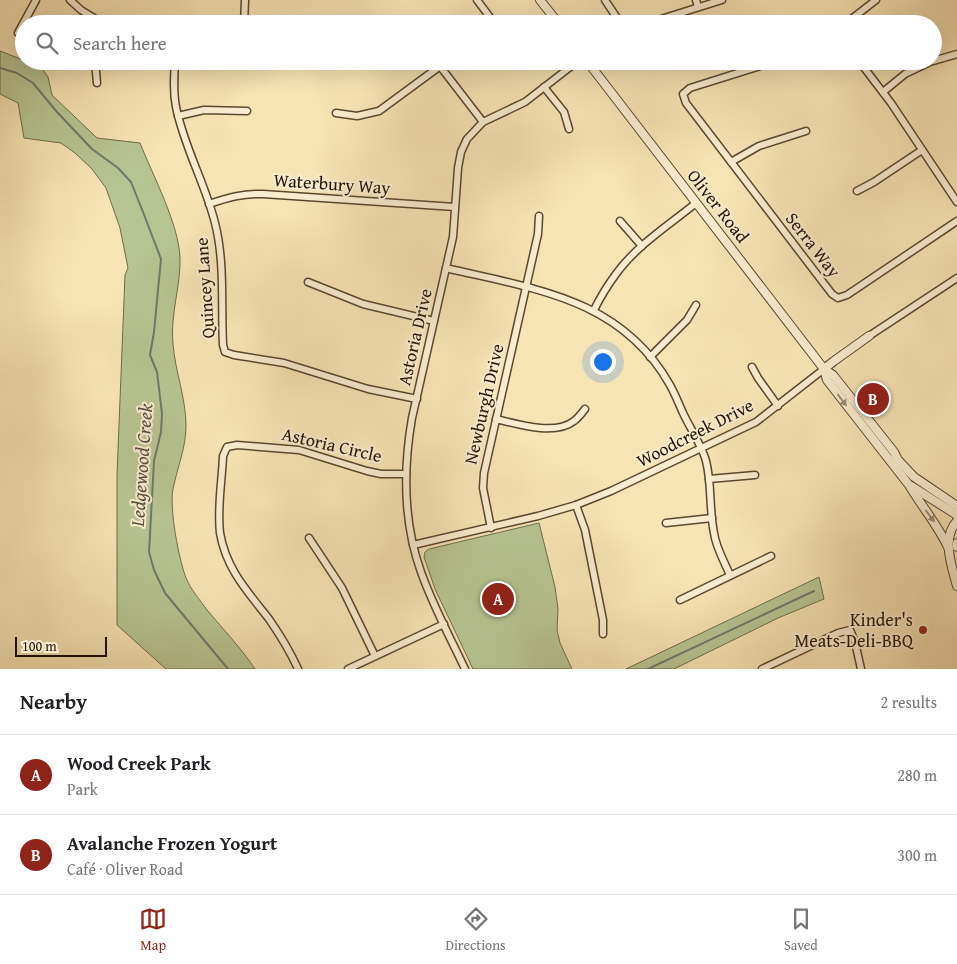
<!DOCTYPE html>
<html lang="en">
<head>
<meta charset="utf-8">
<style>
  body { margin:0; font-family:"Gentium Book Plus",serif; background:#f2f2f2; color:#202124 }
  .scale { position:absolute; left:15px; bottom:12px; width:92px; box-sizing:border-box; padding-left:5px; border:2px solid #251301; border-top:0; font-size:14px; line-height:18px; white-space:nowrap; color:#251301; -webkit-text-stroke:4px #faedcf; paint-order:stroke }
  .you { position:absolute; left:602px; top:361px; width:18px; height:18px; margin:-12px; border:4px solid #fff; border-radius:50%; background:#1a73e8; box-shadow:0 0 0 8px #1a73e833 }
  .badge { display:grid; place-items:center; width:32px; height:32px; border-radius:50%; background:#8f2418; color:#fff; font-size:16px; font-weight:700 }
  .pin { position:absolute; translate:-50% -50%; border:2px solid #fff; box-shadow:0 1px 5px #0006 }
  .list { margin:0; padding:0; list-style:none }
  h2 { display:flex; justify-content:space-between; align-items:center; height:65px; margin:0; padding:0 20px; font-size:21px }
  h2 small { font-size:16px; font-weight:400; color:#757577 }
  .list li { display:grid; grid-template-columns:32px 1fr auto; gap:15px; align-items:center; box-sizing:border-box; height:80px; padding:0 20px; border-top:1px solid #e0e0e0 }
  .list b { display:block; font-size:19px; white-space:nowrap }
  .list p { margin:0; font-size:16px; white-space:nowrap; color:#757577 }
  .list em { font-size:16px; font-style:normal; color:#757577 }
  .icon { flex:none; width:28px; height:28px; fill:none; stroke:currentColor; stroke-width:2; stroke-linecap:round; stroke-linejoin:round }
  .map { position:relative; flex:none; width:957px; height:669px; overflow:hidden }
  .search { position:absolute; background:#fff; box-shadow:0 5px 20px #0002; left:15px; right:15px; top:15px; height:55px; display:flex; align-items:center; gap:12px; box-sizing:border-box; padding:0 18px; border-radius:28px; color:#757577; font-size:19px }
  .sheet { height:225px; background:#fff }
  nav { display:flex; justify-content:space-around; align-items:center; box-sizing:border-box; height:70px; border-top:1px solid #e0e0e0; background:#fff; font-size:14px; color:#757577 }
  nav a { display:grid; justify-items:center; gap:2px }
  nav .on { color:#8f2418 }
  .map>svg:first-child { display:block }
</style>
</head>
<body>
<div class="map">
<svg width="957" height="669" viewBox="0 0 957 669">
  <rect width="100%" height="100%" fill="#f7e4b5"/>
  <filter id="stains"><feTurbulence type="fractalNoise" baseFrequency=".004" numOctaves="4"/><feColorMatrix values="0 0 0 0 .2 0 0 0 0 .09 0 0 0 0 .02 0 0 0 .5 -.17"/></filter>
  <radialGradient id="worn" r=".72"><stop offset=".6" stop-color="#630" stop-opacity="0"/><stop offset="1" stop-color="#630" stop-opacity=".3"/></radialGradient>
  <g fill="#b7c592" stroke="#6e6c4a">
    <path d="M 0,51 L 41,67 L 48,77 L 52,95 L 97,138 L 140,143 C 153,176 178,222 180,257 C 181,286 170,314 173,344 C 175,371 186,398 186,426 C 186,448 177,468 173,489 C 169,508 179,560 186,578 C 191,590 200,600 207,610 C 223,629 241,648 255,669 L 166,669 L 117,625 L 117,475 L 125,275 L 128,268 L 120,228 L 106,188 L 92,169 L 75,153 L 61,143 L 24,138 L 18,103 L 0,94 Z"/>
    <polygon points="539,523 555,587 558,609 557,630 560,643 572,669 473,669 435,589 424,557 425,552 429,549"/>
    <polygon points="819,577 824,599 778,618 674,669 626,669"/>
  </g>
  <g fill="none" stroke-linecap="round" stroke-linejoin="round">
    <g stroke="#6d7a6a" stroke-width="2">
      <polyline points="0,68 17,73 33,83 57,112 92,149 118,168 131,182 143,212 161,259 154,332 150,355 157,372 162,414 161,432 154,461 149,552 154,570 165,593 228,669"/>
      <polyline points="648,669 814,591"/>
    </g>
    <g stroke="#5a472e" stroke-width="9">
      <g id="minor">
        <polyline points="70,0 81,10 104,24"/>
        <polyline points="477,0 495,24"/>
        <polyline points="605,0 621,24"/>
        <polyline points="696,0 698,7"/>
        <polyline points="244,24 245,0"/>
        <polyline points="645,24 722,0"/>
        <polyline points="845,24 876,0"/>
        <polyline points="18,33 36,0"/>
        <polyline points="95,61 97,83"/>
        <path d="M 175,61 C 174,77 173,92 176,107 C 184,147 205,183 215,223 C 225,262 221,305 223,345 L 225,352 L 234,355 L 284,363 L 368,389 L 417,399"/>
        <polyline points="436,61 483,122"/>
        <polyline points="776,61 690,88 683,94 686,103 832,294 838,298 847,295 957,221"/>
        <polyline points="859,61 891,103 957,202"/>
        <polyline points="933,61 957,54"/>
        <polyline points="544,87 564,112 569,129"/>
        <polyline points="883,92 905,74 932,61"/>
        <polyline points="336,113 357,116 379,111 447,61"/>
        <polyline points="178,116 204,110 247,111"/>
        <polyline points="731,162 759,146 806,131"/>
        <polyline points="857,191 874,182 922,150"/>
        <path d="M 209,204 C 227,198 243,193 263,194 L 455,207"/>
        <polyline points="620,221 642,246"/>
        <path d="M 446,268 C 534,289 621,298 670,385 C 675,394 679,404 683,413 C 690,428 702,446 706,461 C 712,484 709,509 714,533 C 716,548 724,561 730,575"/>
        <polyline points="308,282 363,304 434,321"/>
        <path d="M 594,310 C 600,298 607,286 616,274 C 637,245 669,225 696,203"/>
        <polyline points="869,336 957,278"/>
        <polyline points="650,357 687,320 696,305"/>
        <polyline points="752,367 758,378 778,406"/>
        <path d="M 496,419 C 517,424 555,436 574,421 C 578,418 582,413 585,409"/>
        <polyline points="709,479 755,475"/>
        <polyline points="576,505 585,530 603,620 603,634"/>
        <polyline points="666,523 712,518"/>
        <polyline points="491,528 483,488 484,473 538,234 539,216"/>
        <polyline points="309,538 342,588 375,656"/>
        <polyline points="413,545 538,516 576,505 611,491 756,422 824,369"/>
        <polyline points="680,600 771,556"/>
        <path d="M 298,669 C 290,651 280,635 269,619 C 248,592 226,569 220,533 C 217,508 222,481 223,456 L 227,447 L 237,445 L 299,450 L 367,471 L 381,474 L 406,474"/>
        <polyline points="348,669 444,624"/>
        <path d="M 465,669 C 450,637 433,606 421,572 C 403,522 403,470 412,418 L 453,237 L 458,168 L 461,152 L 467,139 L 483,122 L 525,102 L 578,61"/>
        <polyline points="762,669 838,633 850,630 855,642 861,669"/>
      </g>
    </g>
    <g stroke="#5a472e" stroke-width="10">
      <g id="tertiary">
        <polyline points="540,0 559,24"/>
        <polyline points="587,61 824,369 833,375 894,452 898,460 914,477 957,506"/>
        <path d="M 824,369 L 827,380 L 909,485 C 922,507 938,525 949,549"/>
        <polyline points="824,369 834,361 869,336"/>
        <polyline points="911,486 957,515"/>
        <path d="M 957,521 C 941,538 952,567 957,586"/>
        <polyline points="957,543 957,547"/>
      </g>
    </g>
    <use href="#minor" stroke="#faedcf" stroke-width="6"/>
    <use href="#tertiary" stroke="#faedcf" stroke-width="8"/>
  </g>
  <defs><path id="oneway-solid" d="M-6-.8H1V-3.2L6.5 0L1 3.2V.8H-6Z" transform="scale(1.25)"/></defs>
  <g fill="#9a8b72">
    <use href="#oneway-solid" transform="translate(842 400) rotate(53)"/>
    <use href="#oneway-solid" transform="translate(930 516) rotate(53)"/>
  </g>
  <circle fill="#8f2418" stroke="#faedcf" stroke-width="2" cx="923" cy="630" r="5"/>
  <g text-anchor="middle" stroke-width="4" stroke-linejoin="round" paint-order="stroke">
    <g font-size="18" fill="#251301" stroke="#faedcf">
      <text transform="translate(332 184) rotate(4)" y="6">Waterbury Way</text>
      <text transform="translate(718 206) rotate(52)" y="6">Oliver Road</text>
      <text transform="translate(813 245) rotate(52)" y="6">Serra Way</text>
      <text transform="translate(205 288) rotate(-94)" y="6">Quincey Lane</text>
      <text transform="translate(415 337) rotate(-77)" y="6">Astoria Drive</text>
      <text transform="translate(484 404) rotate(-77)" y="6">Newburgh Drive</text>
      <text transform="translate(695 433) rotate(-27)" y="6">Woodcreek Drive</text>
      <text transform="translate(332 445) rotate(13)" y="6">Astoria Circle</text>
    </g>
    <g font-size="18" fill="#251301" stroke="#faedcf" text-anchor="end">
      <text x="913" y="626">Kinder's<tspan x="913" dy="21">Meats-Deli-BBQ</tspan></text>
    </g>
    <g font-size="19" font-style="italic" fill="#4f4f3e" stroke="#faedcf">
      <text transform="translate(141 465) rotate(-86)" y="7">Ledgewood Creek</text>
    </g>
  </g>
  <rect width="100%" height="100%" filter="url(#stains)"/>
  <rect width="100%" height="100%" fill="url(#worn)"/>
</svg>
<div class="scale">100 m</div>
<div class="you"></div>
<div class="pin badge" style="left:498px;top:599px">A</div>
<div class="pin badge" style="left:873px;top:399px">B</div>
<div class="search"><svg class="icon" aria-label="search" viewBox="0 0 24 24"><circle cx="10" cy="10" r="6"/><path d="M15 15l6 6"/></svg>Search here</div>
</div>
<section class="sheet">
<h2>Nearby<small>2 results</small></h2>
<ul class="list">
<li><span class="badge">A</span><div><b>Wood Creek Park</b><p>Park</p></div><em>280 m</em></li>
<li><span class="badge">B</span><div><b>Avalanche Frozen Yogurt</b><p>Café · Oliver Road</p></div><em>300 m</em></li>
</ul>
</section>
<nav>
<a class="on"><svg class="icon" aria-label="map" viewBox="0 0 24 24"><path d="M3 6l6-2 6 2 6-2v14l-6 2-6-2-6 2zM9 4v14M15 6v14"/></svg>Map</a>
<a><svg class="icon" aria-label="directions" viewBox="0 0 24 24"><path d="M12 3l9 9-9 9-9-9zM9 14v-3h6M13 9l2 2-2 2"/></svg>Directions</a>
<a><svg class="icon" aria-label="saved" viewBox="0 0 24 24"><path d="M7 4h10v16l-5-4-5 4z"/></svg>Saved</a>
</nav>
</body>
</html>
